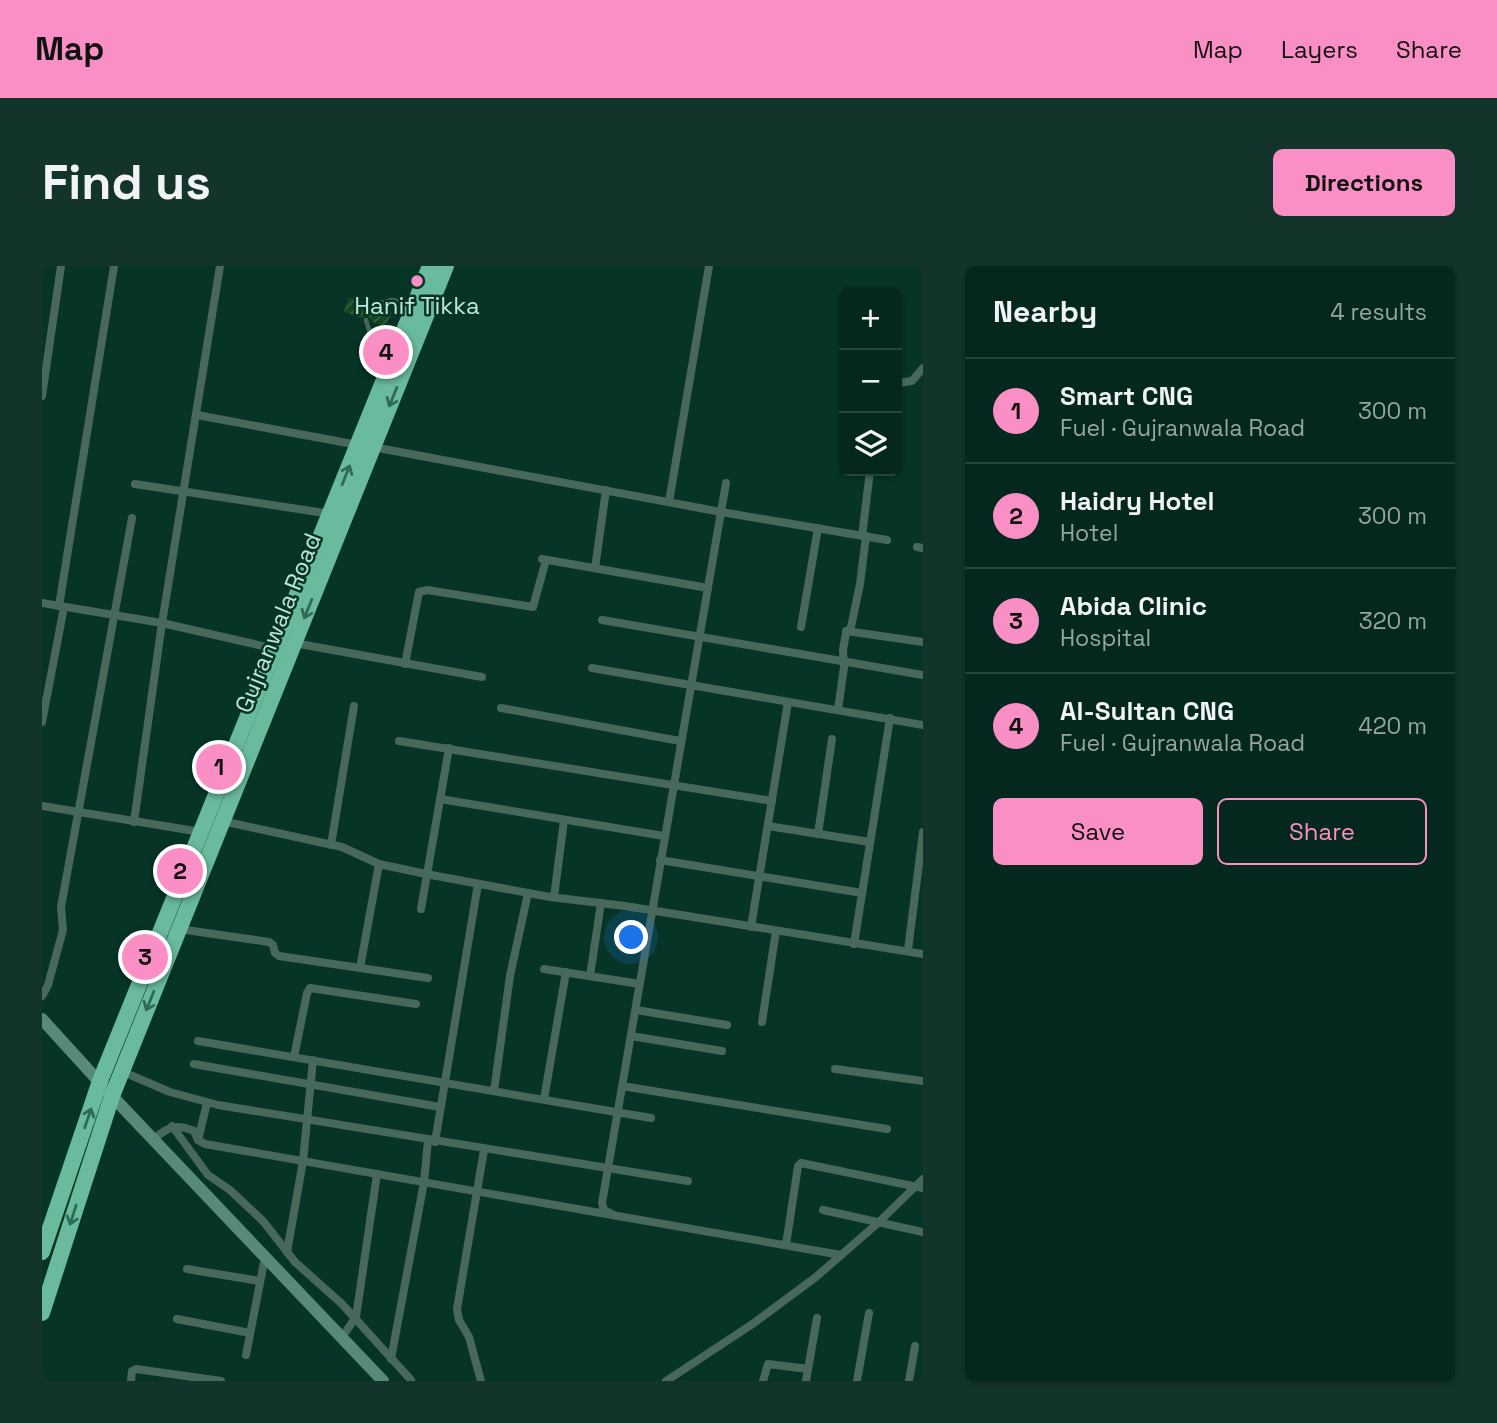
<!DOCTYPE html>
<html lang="en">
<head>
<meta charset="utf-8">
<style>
  body { margin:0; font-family:"Space Grotesk",sans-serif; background:#12342a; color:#f1f3f6 }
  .controls { position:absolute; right:21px; top:21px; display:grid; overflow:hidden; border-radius:10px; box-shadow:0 2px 5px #0004 }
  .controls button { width:63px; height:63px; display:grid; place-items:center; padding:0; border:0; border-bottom:2px solid #25443b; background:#04281d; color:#f1f3f6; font:35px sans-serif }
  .you { position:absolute; left:590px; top:672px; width:24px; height:24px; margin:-18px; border:5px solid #fff; border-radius:50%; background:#1a73e8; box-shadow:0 0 0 10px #1a73e833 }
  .badge { display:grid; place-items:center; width:46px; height:46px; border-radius:50%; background:#fa8fc6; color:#111; font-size:23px; font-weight:700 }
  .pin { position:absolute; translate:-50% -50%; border:4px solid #fff; box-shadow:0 2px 7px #0006 }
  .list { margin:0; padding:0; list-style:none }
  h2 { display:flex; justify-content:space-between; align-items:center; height:91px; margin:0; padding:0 28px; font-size:30px }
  h2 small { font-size:23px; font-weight:400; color:#97a6a4 }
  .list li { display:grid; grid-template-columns:46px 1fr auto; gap:21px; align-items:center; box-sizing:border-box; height:105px; padding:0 28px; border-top:2px solid #25443b }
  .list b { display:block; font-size:26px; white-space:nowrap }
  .list p { margin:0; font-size:23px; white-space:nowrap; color:#97a6a4 }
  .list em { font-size:23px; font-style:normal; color:#97a6a4 }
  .actions { display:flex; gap:14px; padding:21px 28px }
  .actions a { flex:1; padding:16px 0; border:2px solid #fa8fc6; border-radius:10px; text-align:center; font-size:24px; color:#fa8fc6 }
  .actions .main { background:#fa8fc6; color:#111 }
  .icon { flex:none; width:38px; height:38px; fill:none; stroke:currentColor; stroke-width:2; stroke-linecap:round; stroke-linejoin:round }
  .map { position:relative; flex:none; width:881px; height:1115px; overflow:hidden; border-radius:10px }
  header { display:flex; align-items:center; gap:42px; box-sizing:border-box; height:98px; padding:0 35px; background:#fa8fc6; color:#111 }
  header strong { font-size:33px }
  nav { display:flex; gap:38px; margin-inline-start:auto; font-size:24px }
  .intro { display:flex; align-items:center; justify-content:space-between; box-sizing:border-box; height:168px; padding:0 42px }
  h1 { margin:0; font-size:49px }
  .button { padding:18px 32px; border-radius:10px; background:#fa8fc6; color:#111; font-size:24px; font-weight:700 }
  main { display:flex; gap:42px; padding:0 42px }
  aside { flex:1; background:#04281d; border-radius:10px; box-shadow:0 2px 5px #0004 }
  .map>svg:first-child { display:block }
</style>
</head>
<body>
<header>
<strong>Map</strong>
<nav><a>Map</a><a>Layers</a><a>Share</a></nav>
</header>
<div class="intro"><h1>Find us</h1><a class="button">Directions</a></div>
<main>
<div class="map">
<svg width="881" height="1115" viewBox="0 0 881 1115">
  <defs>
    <pattern id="building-hatch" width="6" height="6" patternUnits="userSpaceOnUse" patternTransform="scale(1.75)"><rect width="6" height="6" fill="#114820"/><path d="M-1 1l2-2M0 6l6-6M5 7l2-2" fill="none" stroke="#326240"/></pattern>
  </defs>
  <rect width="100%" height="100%" fill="#063527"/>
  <polygon fill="url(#building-hatch)" points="307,31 326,38 329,43 338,42 350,46 343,61 330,56 326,50 320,52 302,46"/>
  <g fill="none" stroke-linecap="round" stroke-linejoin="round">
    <g stroke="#49685c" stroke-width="4.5">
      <polyline points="331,39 350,34 367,39"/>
      <polyline points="324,54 330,74 347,92"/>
    </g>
    <g stroke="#49685c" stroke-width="8">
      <polyline points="855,117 870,115 881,102"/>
      <polyline points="0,130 19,0"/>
      <polyline points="155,149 316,179"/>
      <polyline points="331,181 679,246 845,274"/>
      <polyline points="93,218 289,248"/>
      <polyline points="627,236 667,0"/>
      <polyline points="820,270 828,205"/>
      <polyline points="875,281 881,282"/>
      <polyline points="500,293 666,322"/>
      <polyline points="553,302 564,224"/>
      <polyline points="0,337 120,357 234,383"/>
      <polyline points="17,340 72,0"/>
      <polyline points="560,354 881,409"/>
      <polyline points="759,361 776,262"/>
      <polyline points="804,365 881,376"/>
      <polyline points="252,377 440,411"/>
      <polyline points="363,398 377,326 385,324 491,341 504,294"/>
      <polyline points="550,402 881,459"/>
      <polyline points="459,442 638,475"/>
      <polyline points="796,444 802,401 801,384 804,367 809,361 818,318 824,270"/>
      <polyline points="0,456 22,341"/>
      <polyline points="357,475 730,535"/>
      <polyline points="398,533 622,570"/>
      <polyline points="0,540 159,566"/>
      <polyline points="180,555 300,581 337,598 384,608 508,631 583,640 881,688"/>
      <polyline points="92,556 120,357 178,0"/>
      <polyline points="726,560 828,576"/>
      <polyline points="776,568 790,473"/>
      <polyline points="289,579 312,440"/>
      <polyline points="618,594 820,627"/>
      <polyline points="512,631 522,554"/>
      <polyline points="379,643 407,482"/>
      <polyline points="709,661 746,436"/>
      <polyline points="137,663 227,676 231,679 233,687 237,690 386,712"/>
      <polyline points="812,678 848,452"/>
      <polyline points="866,684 881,566"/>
      <polyline points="318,702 337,598"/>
      <polyline points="502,703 598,718"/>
      <polyline points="548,710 559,637"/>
      <polyline points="0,730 6,719 21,664 19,641 90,252"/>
      <polyline points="594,744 685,759"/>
      <polyline points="720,756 734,665"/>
      <polyline points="589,770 680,785"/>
      <polyline points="156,775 609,852"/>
      <polyline points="252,791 265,727 268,722 374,738"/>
      <polyline points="152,798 398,841"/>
      <polyline points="793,803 881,815"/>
      <polyline points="79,805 128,826 176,839 646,915"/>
      <polyline points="580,820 845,863"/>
      <polyline points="452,825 468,710 486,627"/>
      <polyline points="502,833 524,706"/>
      <polyline points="130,860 166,909 188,924 221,955 253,996 300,1038 369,1114"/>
      <path d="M 111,874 C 125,861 134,857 152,865 L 156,874 L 163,878 L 799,989"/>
      <polyline points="156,874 165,837"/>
      <polyline points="393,876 436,618"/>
      <polyline points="781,944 881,966"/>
      <polyline points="574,950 562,944 560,937 684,217"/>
      <polyline points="744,979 756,900 759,897 881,922"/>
      <polyline points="245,986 261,895 271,794"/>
      <polyline points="145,1003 218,1015"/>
      <polyline points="135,1053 208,1067"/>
      <polyline points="300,1071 314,1051 335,908"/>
      <polyline points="204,1089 223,991"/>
      <polyline points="349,1093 382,916 386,875"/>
      <polyline points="89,1115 90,1105 94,1103 179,1115"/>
      <polyline points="439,1115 427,1071 417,1054 415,1043 442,884"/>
      <polyline points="624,1115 712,1057 774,1011 837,956 881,913"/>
      <polyline points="721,1115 726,1098 766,1103"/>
      <polyline points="764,1115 775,1052"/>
      <polyline points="815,1115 827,1047"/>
      <polyline points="867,1115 873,1080"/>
    </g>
    <polyline stroke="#578a77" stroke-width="12" points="0,753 70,830 341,1115"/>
    <g stroke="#6abb9e" stroke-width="16">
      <polyline points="0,986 58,815 388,0"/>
      <polyline points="0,1047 70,830 404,0"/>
    </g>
  </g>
  <defs><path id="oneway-shaft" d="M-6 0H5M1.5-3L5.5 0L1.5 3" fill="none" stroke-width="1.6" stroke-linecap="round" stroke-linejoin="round" transform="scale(1.75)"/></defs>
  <g stroke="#2e6b57">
    <use href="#oneway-shaft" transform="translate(351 131) rotate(112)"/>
    <use href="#oneway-shaft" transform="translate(304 209) rotate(-68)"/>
    <use href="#oneway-shaft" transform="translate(266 343) rotate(112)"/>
    <use href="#oneway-shaft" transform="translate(108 735) rotate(112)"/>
    <use href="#oneway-shaft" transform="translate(46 852) rotate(-71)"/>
    <use href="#oneway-shaft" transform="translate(31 949) rotate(108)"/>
  </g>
  <circle fill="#fa8fc6" stroke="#063527" stroke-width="2.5" cx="375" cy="15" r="7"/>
  <g text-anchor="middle" stroke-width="5" stroke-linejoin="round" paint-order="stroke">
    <g font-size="24" fill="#bee5d5" stroke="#063527">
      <text x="375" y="48">Hanif Tikka</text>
    </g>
    <g font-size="24" fill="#bee5d5" stroke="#063527">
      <text transform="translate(236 357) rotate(-68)" y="8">Gujranwala Road</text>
    </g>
  </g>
</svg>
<div class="controls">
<button>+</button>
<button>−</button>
<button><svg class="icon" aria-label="layers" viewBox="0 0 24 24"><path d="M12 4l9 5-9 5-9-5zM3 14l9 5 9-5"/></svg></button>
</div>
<div class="you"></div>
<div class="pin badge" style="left:177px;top:501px">1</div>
<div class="pin badge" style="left:138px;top:605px">2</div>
<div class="pin badge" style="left:103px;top:691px">3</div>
<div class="pin badge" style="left:344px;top:86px">4</div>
</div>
<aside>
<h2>Nearby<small>4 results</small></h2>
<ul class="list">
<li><span class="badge">1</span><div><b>Smart CNG</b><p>Fuel · Gujranwala Road</p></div><em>300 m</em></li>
<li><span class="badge">2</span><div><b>Haidry Hotel</b><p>Hotel</p></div><em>300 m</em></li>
<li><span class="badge">3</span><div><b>Abida Clinic</b><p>Hospital</p></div><em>320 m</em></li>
<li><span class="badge">4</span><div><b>Al-Sultan CNG</b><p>Fuel · Gujranwala Road</p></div><em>420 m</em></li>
</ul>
<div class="actions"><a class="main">Save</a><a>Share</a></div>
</aside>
</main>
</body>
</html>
